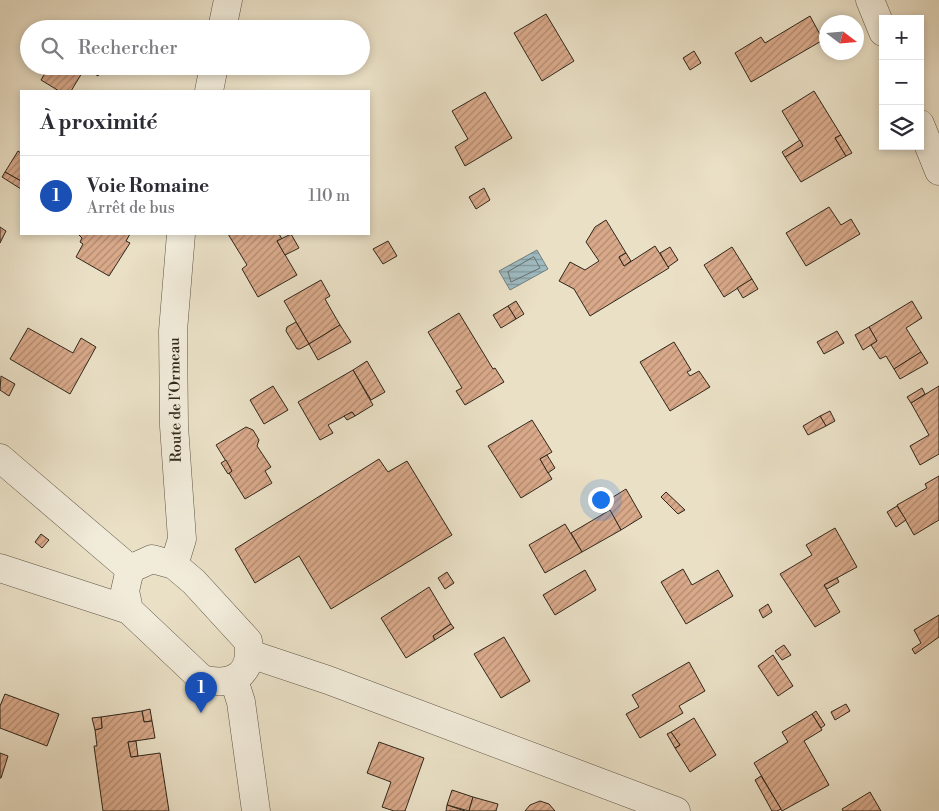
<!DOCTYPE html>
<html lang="fr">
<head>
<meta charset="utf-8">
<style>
  body { margin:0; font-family:"Libre Bodoni",serif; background:#f2f2f3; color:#2b2b33 }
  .controls { position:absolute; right:15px; top:15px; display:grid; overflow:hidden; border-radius:0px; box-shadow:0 2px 8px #0003 }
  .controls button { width:45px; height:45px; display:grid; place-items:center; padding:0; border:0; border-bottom:1px solid #e1e1e2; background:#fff; color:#2b2b33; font:25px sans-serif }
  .compass { position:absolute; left:819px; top:15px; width:45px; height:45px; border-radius:50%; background:#fff; box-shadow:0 2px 8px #0003; rotate:106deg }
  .you { position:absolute; left:600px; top:499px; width:18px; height:18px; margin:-12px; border:4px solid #fff; border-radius:50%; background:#1a73e8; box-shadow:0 0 0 8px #1a73e833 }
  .badge { display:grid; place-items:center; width:32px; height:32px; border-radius:50%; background:#1a73e8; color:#fff; font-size:16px; font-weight:700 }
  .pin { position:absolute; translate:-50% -41px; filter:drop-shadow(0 1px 2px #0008) }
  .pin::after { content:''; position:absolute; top:26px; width:18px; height:15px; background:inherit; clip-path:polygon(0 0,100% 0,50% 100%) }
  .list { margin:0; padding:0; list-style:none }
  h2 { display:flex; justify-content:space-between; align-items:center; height:65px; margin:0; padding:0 20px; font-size:21px }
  h2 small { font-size:16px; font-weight:400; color:#7c7c81 }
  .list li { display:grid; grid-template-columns:32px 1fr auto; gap:15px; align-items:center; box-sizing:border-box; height:80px; padding:0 20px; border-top:1px solid #e1e1e2 }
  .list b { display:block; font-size:19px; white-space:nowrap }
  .list p { margin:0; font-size:16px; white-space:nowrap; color:#7c7c81 }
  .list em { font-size:16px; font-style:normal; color:#7c7c81 }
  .icon { flex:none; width:28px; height:28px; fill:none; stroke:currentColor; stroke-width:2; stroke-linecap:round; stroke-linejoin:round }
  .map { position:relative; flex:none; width:939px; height:811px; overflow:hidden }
  .search { position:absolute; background:#fff; box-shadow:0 2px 8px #0003; left:20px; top:20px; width:350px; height:55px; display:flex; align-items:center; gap:12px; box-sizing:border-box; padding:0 18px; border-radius:28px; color:#7c7c81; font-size:19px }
  .panel { position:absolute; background:#fff; box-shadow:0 2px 8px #0003; left:20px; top:90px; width:350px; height:145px; border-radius:0px }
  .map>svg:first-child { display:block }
</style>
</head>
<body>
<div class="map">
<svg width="939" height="811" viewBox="0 0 939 811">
  <defs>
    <pattern id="water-rules" width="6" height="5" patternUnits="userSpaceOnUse" patternTransform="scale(1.25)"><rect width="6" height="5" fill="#9ebac1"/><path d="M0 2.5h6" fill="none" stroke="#81979c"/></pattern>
    <pattern id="building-hatch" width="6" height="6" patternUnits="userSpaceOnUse" patternTransform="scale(1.25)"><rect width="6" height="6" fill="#d9a98a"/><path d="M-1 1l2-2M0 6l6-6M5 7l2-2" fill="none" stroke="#b08a70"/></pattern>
  </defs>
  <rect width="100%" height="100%" fill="#eae0c6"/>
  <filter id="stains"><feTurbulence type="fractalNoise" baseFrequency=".004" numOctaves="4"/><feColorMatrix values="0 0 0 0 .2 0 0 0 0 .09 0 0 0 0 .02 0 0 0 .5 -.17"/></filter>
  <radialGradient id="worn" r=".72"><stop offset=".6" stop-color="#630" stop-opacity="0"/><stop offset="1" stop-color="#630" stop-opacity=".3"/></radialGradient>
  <polygon fill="url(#water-rules)" stroke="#727f7f" points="537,250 548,269 510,290 499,271"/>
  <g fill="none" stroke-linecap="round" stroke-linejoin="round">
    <polygon stroke="#67706e" stroke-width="1" points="534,257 540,268 511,282 508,272"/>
  </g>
  <g fill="url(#building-hatch)" stroke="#30271b">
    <polygon points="546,14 574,61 542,81 514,33"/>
    <polygon points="810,16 823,40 751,82 735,53 761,37 765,43"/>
    <polygon points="694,51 701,63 690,70 683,58"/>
    <polygon points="49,66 104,66 98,76 85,68 71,91 59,91 41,80"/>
    <polygon points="814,91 841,135 835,138 846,156 801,182 785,157 803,146 782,111"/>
    <polygon points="485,92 512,138 465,166 455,147 468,139 452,111"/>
    <polygon points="841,135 852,153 846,156 835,138"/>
    <polygon points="800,140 803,146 785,157 782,152"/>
    <polygon points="18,151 21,153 21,181 5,172"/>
    <polygon points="5,172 21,181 21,189 2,177"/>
    <polygon points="484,188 490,200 476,209 469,197"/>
    <polygon points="829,207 841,225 851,219 860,234 806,266 786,233"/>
    <polygon points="606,220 626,253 619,257 624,266 655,246 669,268 590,316 574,289 559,281 570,262 585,270 599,261 586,242 595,227"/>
    <polygon points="0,227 6,231 0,243"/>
    <polygon points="78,234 130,234 126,241 130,243 109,276 76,257 83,244 80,242 82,238"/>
    <polygon points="228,234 279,234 282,239 277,241 297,275 258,297 242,269 247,265"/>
    <polygon points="291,234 299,248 285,255 277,241"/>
    <polygon points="388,241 397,256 383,264 373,249"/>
    <polygon points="670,247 678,260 668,267 660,253"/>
    <polygon points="732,247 752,279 724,297 704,265"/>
    <polygon points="626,253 631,261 624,266 619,257"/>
    <polygon points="752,279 758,289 743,298 737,288"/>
    <polygon points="321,280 330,296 325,299 340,325 309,344 284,301"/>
    <polygon points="516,301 524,314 516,319 508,306"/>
    <polygon points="912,301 922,318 906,328 921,352 894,369 886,356 880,359 871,345 877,341 869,327"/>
    <polygon points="508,306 516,319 501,328 493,315"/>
    <polygon points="459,313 493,369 495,368 504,382 465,405 456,391 462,388 428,332"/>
    <polygon points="296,322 309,344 300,349 297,349 286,331 287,327"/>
    <polygon points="340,325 351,342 318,360 309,344"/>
    <polygon points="869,327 877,341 863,350 855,335"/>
    <polygon points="28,328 73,353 81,338 96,347 70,394 10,359"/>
    <polygon points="837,331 844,343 824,354 817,342"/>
    <polygon points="674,342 691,370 687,372 690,376 699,371 710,387 670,411 640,362"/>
    <polygon points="921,352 928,363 900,379 894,369"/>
    <polygon points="367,361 385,392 371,400 353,370"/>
    <polygon points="353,370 373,405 355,416 352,412 328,425 333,433 320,440 298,402"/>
    <polygon points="1,376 15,384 9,396 0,390"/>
    <polygon points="273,386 288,410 264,424 250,400"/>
    <polygon points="939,386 939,454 920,465 910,446 929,435 911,403"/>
    <polygon points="922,388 925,394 911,403 907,397"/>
    <polygon points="830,411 835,421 826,426 820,416"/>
    <polygon points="352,412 355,416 347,420 344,416"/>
    <polygon points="820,416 826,426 808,435 803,426"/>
    <polygon points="532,420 552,452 540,459 552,479 521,498 488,446"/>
    <polygon points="246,427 253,430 259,440 257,446 271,467 265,471 272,483 245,499 229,473 232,471 216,445"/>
    <polygon points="547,455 555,468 548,473 540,459"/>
    <polygon points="379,459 388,472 407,461 452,535 331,609 299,556 255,583 235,549"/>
    <polygon points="226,460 232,471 228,474 221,463"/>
    <polygon points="939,476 939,520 914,535 897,505 927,488 925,484"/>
    <polygon points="626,489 642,517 621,530 605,502"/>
    <polygon points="666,492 685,510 678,514 661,497"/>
    <polygon points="897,506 906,520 896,527 887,512"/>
    <polygon points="610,510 621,530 582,552 571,533"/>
    <polygon points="565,524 582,552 545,573 529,545"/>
    <polygon points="835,528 857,567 824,585 840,612 815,627 780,574 812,555 806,545"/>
    <polygon points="41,534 49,540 42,548 35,542"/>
    <polygon points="683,569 692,585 718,570 733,596 686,624 661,582"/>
    <polygon points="585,570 596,590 555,615 543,595"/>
    <polygon points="447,572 454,583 445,589 438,578"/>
    <polygon points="837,578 839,582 827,589 824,585"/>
    <polygon points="429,587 451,624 433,636 435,640 406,658 381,618"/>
    <polygon points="768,604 772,612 763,618 759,610"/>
    <polygon points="939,615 939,637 915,654 912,649 921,643 914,630"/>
    <polygon points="451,624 454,628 435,640 433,636"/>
    <polygon points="504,637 530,681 501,698 474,654"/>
    <polygon points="784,645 791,655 782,660 775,651"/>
    <polygon points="773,655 793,686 778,696 758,666"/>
    <polygon points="689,662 705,691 679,706 683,713 640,738 626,714 639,707 632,695"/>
    <polygon points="5,694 59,714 47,746 0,728 0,706"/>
    <polygon points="846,704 850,711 835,720 831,712"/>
    <polygon points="150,709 152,721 144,722 142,711"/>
    <polygon points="142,711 144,722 152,721 155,738 128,742 131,757 160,753 169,811 103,811 94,746 97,746 95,730 102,728 101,717"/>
    <polygon points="816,711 825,725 821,728 812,714"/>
    <polygon points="812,714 822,730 804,741 829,785 782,811 754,763 788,742 782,732"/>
    <polygon points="101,717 102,728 95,730 92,718"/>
    <polygon points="694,718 716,755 690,772 675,748 680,745 671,732"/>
    <polygon points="671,732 680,745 675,748 667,734"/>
    <polygon points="136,741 138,756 131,757 128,742"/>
    <polygon points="379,742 424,758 405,811 394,811 382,807 391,782 367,773"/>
    <polygon points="0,753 8,756 1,778 0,778"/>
    <polygon points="761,776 781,809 777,811 772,811 755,780"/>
    <polygon points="452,790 473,797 469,811 447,805"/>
    <polygon points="870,792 881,811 843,811 842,809"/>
    <polygon points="473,797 498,804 496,811 469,811"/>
    <polygon points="540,801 549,804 555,811 525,811 530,805"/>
    <polygon points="447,805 465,811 446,811"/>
  </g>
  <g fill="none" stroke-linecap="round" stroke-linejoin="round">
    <g stroke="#5e5546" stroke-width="29">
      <g id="minor">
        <polyline points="870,0 883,32"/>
        <polyline points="222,29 228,0"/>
        <polyline points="209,91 214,66"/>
        <polyline points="920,124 939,171"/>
        <polyline points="0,458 130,569"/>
        <path d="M 152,559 L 174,565 L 194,582 L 248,641 C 254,675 232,687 202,679 L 129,610 L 125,591 L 130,569 Z"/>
        <polyline points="174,565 182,539 174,426 173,331 181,234"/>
        <polyline points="0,568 129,610"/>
        <polyline points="250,654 328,680 676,811"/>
        <polyline points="234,680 241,702 256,811"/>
      </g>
    </g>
    <use href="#minor" stroke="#f1ebda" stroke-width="28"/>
  </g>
  <g text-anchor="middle" stroke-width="4.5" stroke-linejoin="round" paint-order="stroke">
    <g font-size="15" fill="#30271b" stroke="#f1ebda">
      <text transform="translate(175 400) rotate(-91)" y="5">Route de l'Ormeau</text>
    </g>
  </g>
  <rect width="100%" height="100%" filter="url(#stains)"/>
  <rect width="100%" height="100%" fill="url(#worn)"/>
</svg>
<div class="controls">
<button>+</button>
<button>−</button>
<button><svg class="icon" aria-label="layers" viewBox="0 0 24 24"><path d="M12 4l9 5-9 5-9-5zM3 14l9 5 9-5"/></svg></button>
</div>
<svg class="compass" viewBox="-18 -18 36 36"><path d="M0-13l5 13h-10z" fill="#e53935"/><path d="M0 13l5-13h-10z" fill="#7c7c81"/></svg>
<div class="you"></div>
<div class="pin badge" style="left:201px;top:713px;background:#1a4fb4">1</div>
<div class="search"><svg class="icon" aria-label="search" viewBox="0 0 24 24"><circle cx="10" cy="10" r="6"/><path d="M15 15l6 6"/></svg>Rechercher</div>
<section class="panel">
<h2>À proximité<small></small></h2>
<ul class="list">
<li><span class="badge" style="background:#1a4fb4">1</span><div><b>Voie Romaine</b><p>Arrêt de bus</p></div><em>110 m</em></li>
</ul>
</section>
</div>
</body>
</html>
